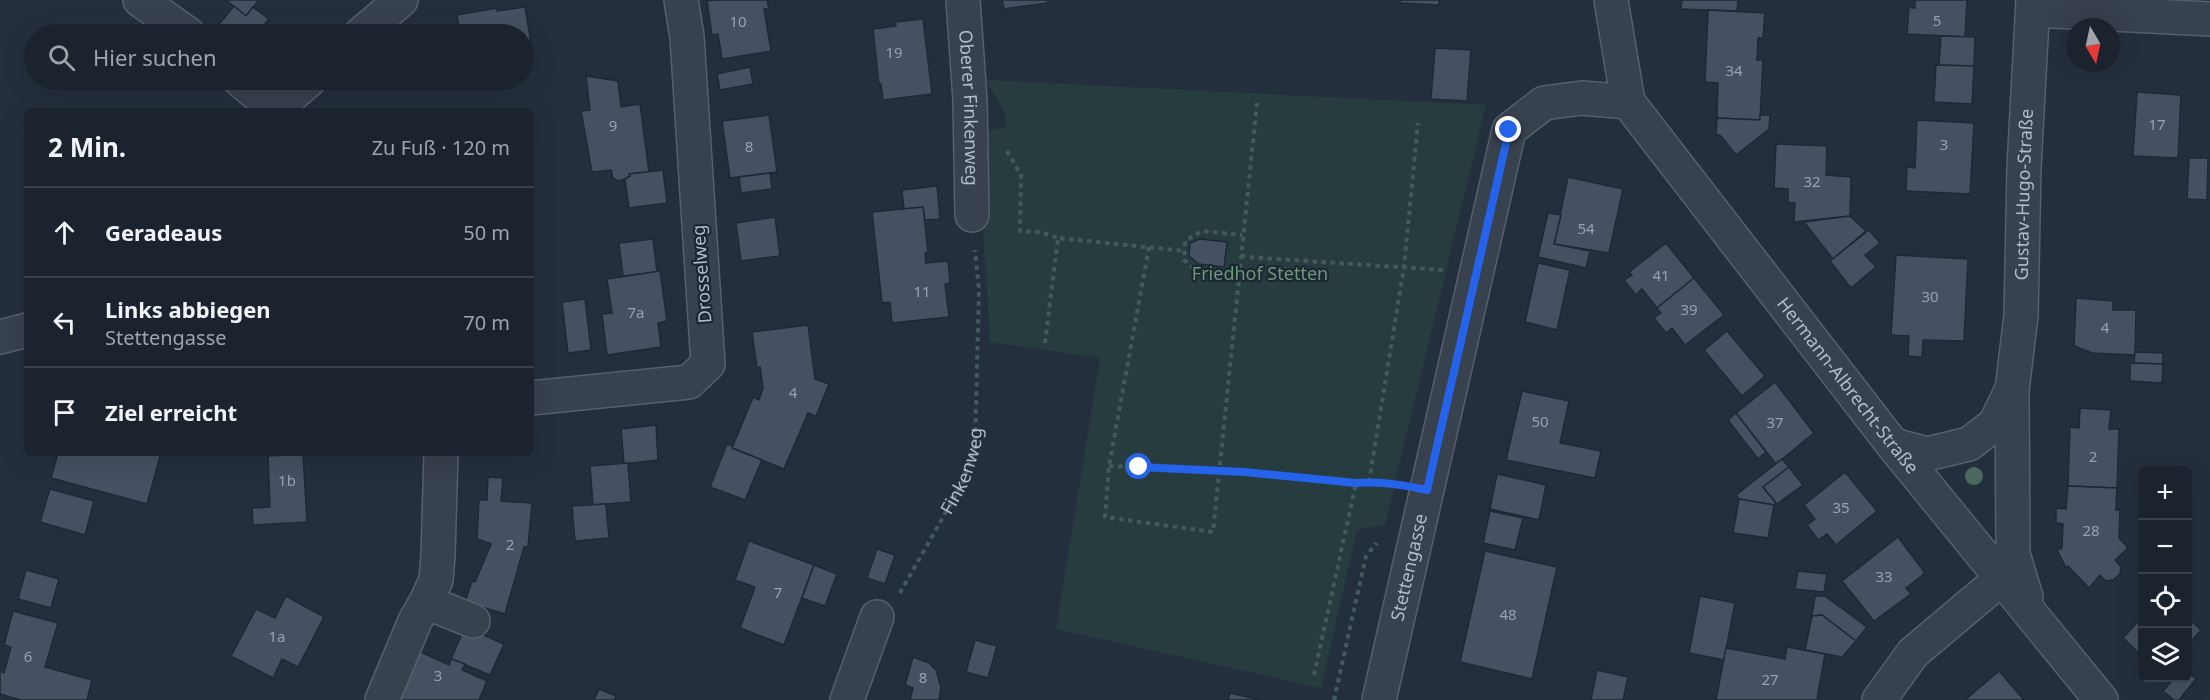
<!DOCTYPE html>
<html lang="de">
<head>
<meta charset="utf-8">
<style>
  body { margin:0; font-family:"Noto Sans",sans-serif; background:#282f3a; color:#f1f3f6 }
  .controls { position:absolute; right:18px; bottom:18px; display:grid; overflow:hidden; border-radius:9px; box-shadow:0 6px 24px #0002 }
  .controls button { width:54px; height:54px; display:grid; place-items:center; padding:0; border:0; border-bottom:2px solid #39404a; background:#1b232e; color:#f1f3f6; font:30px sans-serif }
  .compass { position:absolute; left:2066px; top:18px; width:54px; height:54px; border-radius:50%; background:#1b232e; box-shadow:0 6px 24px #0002; rotate:171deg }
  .stop { position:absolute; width:18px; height:18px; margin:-14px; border:4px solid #2563eb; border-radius:50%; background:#fff }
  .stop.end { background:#2563eb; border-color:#fff; box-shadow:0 2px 6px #0008 }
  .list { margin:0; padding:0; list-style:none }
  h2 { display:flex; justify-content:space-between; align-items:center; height:78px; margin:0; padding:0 24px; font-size:26px }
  h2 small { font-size:20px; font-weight:400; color:#a0a4aa }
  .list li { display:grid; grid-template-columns:39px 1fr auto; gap:18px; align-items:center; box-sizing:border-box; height:90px; padding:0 24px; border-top:2px solid #39404a }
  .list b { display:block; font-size:22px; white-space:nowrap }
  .list p { margin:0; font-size:20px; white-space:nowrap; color:#a0a4aa }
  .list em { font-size:20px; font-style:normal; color:#a0a4aa }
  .icon { flex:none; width:33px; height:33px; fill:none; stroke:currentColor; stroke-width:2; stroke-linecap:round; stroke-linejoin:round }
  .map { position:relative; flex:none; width:2210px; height:700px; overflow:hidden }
  .search { position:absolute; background:#1b232e; box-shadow:0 6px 24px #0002; left:24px; top:24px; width:510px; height:66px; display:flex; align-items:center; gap:15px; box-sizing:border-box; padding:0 21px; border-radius:33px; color:#a0a4aa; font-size:22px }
  .panel { position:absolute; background:#1b232e; box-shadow:0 6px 24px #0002; left:24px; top:108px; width:510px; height:348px; border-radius:9px }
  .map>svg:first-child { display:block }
</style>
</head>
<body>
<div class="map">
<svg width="2210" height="700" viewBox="0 0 2210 700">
  <rect width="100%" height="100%" fill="#242f3e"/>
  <polygon fill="#263c3f" points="986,80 1486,105 1385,524 1357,530 1321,688 1056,629 1100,358 990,342 977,132 1007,127 1003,109"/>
  <g fill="#455162" stroke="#1f2835" stroke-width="1.5">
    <polygon points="226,0 259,0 246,16"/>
    <polygon points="716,0 767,0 769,9 764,9 771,51 722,59 718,34 712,35 707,1"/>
    <polygon points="1002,0 1048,0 1048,3 1004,9"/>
    <polygon points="1400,0 1439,0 1439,5 1400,3"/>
    <polygon points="1682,0 1738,0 1737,11 1681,9"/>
    <polygon points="1915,0 1967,0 1965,37 1907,34 1909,7 1915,8"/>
    <polygon points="234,6 246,16 253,7 269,19 257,34 222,34 215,29"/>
    <polygon points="525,7 534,61 524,63 524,34 460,34 457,15 497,8 497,11"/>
    <polygon points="1708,10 1765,13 1763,38 1758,38 1757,60 1763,60 1760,120 1717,118 1718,83 1705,82"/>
    <polygon points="923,19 932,94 883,100 881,84 879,85 873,29 896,26 895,22"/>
    <polygon points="1941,36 1975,37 1974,66 1939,65"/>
    <polygon points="1435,48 1471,50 1467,101 1431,99"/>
    <polygon points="1936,65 1974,66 1972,104 1934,102"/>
    <polygon points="750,67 753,84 720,90 717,74"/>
    <polygon points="586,76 618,81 621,107 640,104 649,172 629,174 630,176 625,179 618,181 613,178 611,170 592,172 581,111 590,110"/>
    <polygon points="2137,92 2181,95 2178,158 2133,156"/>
    <polygon points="769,115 777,172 730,178 722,121"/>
    <polygon points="1760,115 1770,115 1769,129 1736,155 1720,135 1716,135 1717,118 1760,120"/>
    <polygon points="1917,120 1974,123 1970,194 1906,191 1907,167 1915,168"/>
    <polygon points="1776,144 1827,146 1826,175 1851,177 1850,216 1794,222 1795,203 1788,203 1788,189 1774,188"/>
    <polygon points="2189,158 2208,158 2207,200 2187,199"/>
    <polygon points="663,170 667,203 629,208 625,179 630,176 629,174"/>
    <polygon points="770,173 772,189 741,193 739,177"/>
    <polygon points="1568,177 1623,189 1609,253 1554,244"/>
    <polygon points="937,186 940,219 925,220 923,207 904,209 902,190"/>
    <polygon points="923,207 928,252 925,253 926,263 948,261 950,283 945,284 949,317 892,323 890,302 882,303 872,212"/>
    <polygon points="1548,213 1561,215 1554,244 1590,251 1586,268 1538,257"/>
    <polygon points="1850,216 1866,231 1833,259 1804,222"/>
    <polygon points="775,217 780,256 741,261 736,223"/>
    <polygon points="1869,230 1880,243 1865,255 1876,267 1851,288 1830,261"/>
    <polygon points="653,239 657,272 623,276 619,243"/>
    <polygon points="1200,239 1227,242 1224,267 1199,264 1189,256 1190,243"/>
    <polygon points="1666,243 1694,278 1657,308 1642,289 1636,295 1624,280 1632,275 1629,272"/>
    <polygon points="1896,255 1968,259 1964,341 1923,340 1922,357 1908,356 1909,336 1891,335"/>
    <polygon points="1538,263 1570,270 1557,330 1525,322"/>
    <polygon points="660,271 667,321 658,323 661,347 607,355 602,314 612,313 607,279"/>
    <polygon points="1694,278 1724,315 1685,345 1672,328 1666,333 1654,318 1661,313 1657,308"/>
    <polygon points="2076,298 2113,301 2113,310 2136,310 2135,355 2092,353 2074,346"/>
    <polygon points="585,299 591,350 568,353 562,302"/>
    <polygon points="808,325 815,379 829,384 816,416 808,413 784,469 732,448 753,397 759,400 763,388 760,367 757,368 752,332"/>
    <polygon points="1727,331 1765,376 1742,396 1704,350"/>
    <polygon points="2135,352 2163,353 2163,364 2134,363"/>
    <polygon points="2130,363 2163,364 2162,383 2130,381"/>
    <polygon points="1775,382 1814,433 1776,464 1736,413"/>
    <polygon points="1522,391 1569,401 1560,443 1601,451 1595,478 1506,460"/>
    <polygon points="2080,408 2111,410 2109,429 2119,429 2117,488 2068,486 2070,427 2079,428"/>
    <polygon points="1736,413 1766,452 1758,459 1728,420"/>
    <polygon points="656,425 658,460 624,464 621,429"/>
    <polygon points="727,444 733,446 732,448 762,460 745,500 710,487"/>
    <polygon points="58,453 161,453 147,504 51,478"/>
    <polygon points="303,454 307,522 253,525 252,508 270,507 268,456"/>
    <polygon points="1782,459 1789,467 1763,487 1776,503 1774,505 1739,499 1736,495"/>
    <polygon points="628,463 631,502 593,505 590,466"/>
    <polygon points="1789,467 1803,485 1777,504 1763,487"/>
    <polygon points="1845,472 1877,511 1836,545 1827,534 1818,540 1807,525 1815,519 1804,505"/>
    <polygon points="1497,474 1546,485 1539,520 1490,509"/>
    <polygon points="488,477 503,478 501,501 532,503 528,547 524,547 505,614 465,602 472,581 475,582 491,544 477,539 479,500 487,500"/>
    <polygon points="2068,486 2117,488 2116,510 2120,510 2119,538 2128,548 2115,560 2121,567 2120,574 2113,580 2106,581 2100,575 2089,588 2068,566 2066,568 2057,550 2062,548 2063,524 2056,523 2056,508 2066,509"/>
    <polygon points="50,489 94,501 85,535 40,522"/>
    <polygon points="1739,499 1774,505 1768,538 1733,533"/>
    <polygon points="606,504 609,538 575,541 572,506"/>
    <polygon points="1490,511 1523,518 1515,550 1483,543"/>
    <polygon points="1898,537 1925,573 1906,588 1911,594 1874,621 1842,581"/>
    <polygon points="749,541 814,565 784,645 740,628 755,587 735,580"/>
    <polygon points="877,549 895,555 885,584 867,578"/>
    <polygon points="1485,551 1557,567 1532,679 1460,662"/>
    <polygon points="814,565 837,574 825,606 802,598"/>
    <polygon points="26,570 59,579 51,608 18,599"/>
    <polygon points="1798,571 1827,574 1824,592 1795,589"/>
    <polygon points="286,596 324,617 298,667 282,659 273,678 231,656 256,609 275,618"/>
    <polygon points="1700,596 1735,603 1724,660 1689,653"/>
    <polygon points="1815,596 1825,596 1867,627 1856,641 1822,615 1812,616"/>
    <polygon points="13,611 58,623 45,667 92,680 87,700 21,700 0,694 0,671 4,673 11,647 4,645"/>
    <polygon points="1822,615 1856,641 1842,657 1805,650 1812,616"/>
    <polygon points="2142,617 2142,656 2123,638"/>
    <polygon points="2188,618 2201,630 2188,645"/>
    <polygon points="465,627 504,644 490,675 451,659"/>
    <polygon points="975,640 997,646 988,678 966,672"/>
    <polygon points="1787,647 1825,654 1817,700 1716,700 1726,648 1785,659"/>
    <polygon points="414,649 449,665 451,659 465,664 462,670 487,681 479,700 392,700"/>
    <polygon points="913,657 929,663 936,670 941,688 939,700 910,700 913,688 905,685"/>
    <polygon points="1597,670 1628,677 1623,700 1591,700"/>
    <polygon points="1999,671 2024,700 1965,700"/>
    <polygon points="2188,672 2196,679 2179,700 2174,700 2163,691 2174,678 2188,678"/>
    <polygon points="599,689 616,696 614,700 594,700"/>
    <polygon points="1230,693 1260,700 1228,700"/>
  </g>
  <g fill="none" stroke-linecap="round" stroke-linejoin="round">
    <g stroke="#565f6c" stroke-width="36">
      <g id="minor">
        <polyline points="140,0 188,34"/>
        <path id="s2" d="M 963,0 L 970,100 L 972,215"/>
        <polyline points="1611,0 1628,102"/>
        <polyline points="2033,10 2210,19"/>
        <polyline points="361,34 401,0"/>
        <polyline points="240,80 275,109"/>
        <polyline points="273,111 309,80"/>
        <polyline points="0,337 27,330"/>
        <polyline points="531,398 689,382 708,364 687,37 681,0"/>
        <polyline points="1893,445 1927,454 1969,444 1995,424 2011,391"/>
        <polyline points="441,453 438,555 436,580 426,602 473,621"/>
        <path id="s3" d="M 2026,597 L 2013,554 L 2012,390 L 2021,316 L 2024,168 L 2033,0"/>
        <polyline points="382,700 415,621 426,602"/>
        <polyline points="847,700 877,617"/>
        <path id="s4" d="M 1379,700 L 1509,130 L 1544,103 L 1582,98 L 1628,102 L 1893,445 L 2101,700"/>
        <polyline points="1879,700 1913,653 2002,578"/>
      </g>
    </g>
    <g stroke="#44595c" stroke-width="4" stroke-dasharray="4.5 4.5" stroke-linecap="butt">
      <polyline points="1007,151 1021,175 1020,231 1040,232 1058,238"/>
      <polyline points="1149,247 1109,466 1105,517 1213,532 1257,103"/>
      <polyline points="1241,255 1246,257 1443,270"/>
      <polyline points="1238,274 1195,270 1184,260 1185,241 1202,231 1242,235"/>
      <polyline points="1045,343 1058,238 1185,251"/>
      <polyline points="1109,466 1226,471 1356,483 1394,483"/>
      <polyline points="1369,482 1404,267 1418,123"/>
      <path id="s1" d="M 900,593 L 963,482 L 975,446 L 979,290 L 975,250"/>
      <polyline points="1314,675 1356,483"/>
      <polyline points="1334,700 1366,556 1377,543"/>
    </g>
    <use href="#minor" stroke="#38414e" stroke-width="33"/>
  </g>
  <circle fill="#4b6a5d" cx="1974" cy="476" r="9"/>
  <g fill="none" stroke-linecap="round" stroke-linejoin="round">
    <path stroke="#2563eb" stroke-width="8" d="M 1139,467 L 1244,472 L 1356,483 C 1380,481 1403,485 1427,490 L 1509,130"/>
  </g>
  <g text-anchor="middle" stroke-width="4.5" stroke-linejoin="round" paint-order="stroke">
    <g font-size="15" fill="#98a1af">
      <text x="1937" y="26">5</text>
      <text x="738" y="27">10</text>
      <text x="894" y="58">19</text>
      <text x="1734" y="76">34</text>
      <text x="2157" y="130">17</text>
      <text x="613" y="131">9</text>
      <text x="1944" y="150">3</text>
      <text x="749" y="152">8</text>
      <text x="1812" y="187">32</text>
      <text x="1586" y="234">54</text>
      <text x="1661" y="281">41</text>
      <text x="922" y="297">11</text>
      <text x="1930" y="302">30</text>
      <text x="1689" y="315">39</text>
      <text x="636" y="318">7a</text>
      <text x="2105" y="333">4</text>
      <text x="793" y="398">4</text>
      <text x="1540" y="427">50</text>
      <text x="1775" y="428">37</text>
      <text x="2093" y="462">2</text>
      <text x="287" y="486">1b</text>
      <text x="1841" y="513">35</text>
      <text x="2091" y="536">28</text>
      <text x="510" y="550">2</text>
      <text x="1884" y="582">33</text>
      <text x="778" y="598">7</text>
      <text x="1508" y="620">48</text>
      <text x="277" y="642">1a</text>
      <text x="28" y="662">6</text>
      <text x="438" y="681">3</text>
      <text x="923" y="683">8</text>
      <text x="1770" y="685">27</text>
    </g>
    <g font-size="18" fill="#b4bcc9" stroke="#1d2633">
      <text dy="6" stroke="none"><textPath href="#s2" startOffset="108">Oberer Finkenweg</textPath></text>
      <text dy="6" stroke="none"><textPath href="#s3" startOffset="405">Gustav-Hugo-Straße</textPath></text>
      <text transform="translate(702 274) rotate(-94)" y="6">Drosselweg</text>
      <text dy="6" stroke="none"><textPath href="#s4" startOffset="1072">Hermann-Albrecht-Straße</textPath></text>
      <text dy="6" stroke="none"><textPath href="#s1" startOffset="138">Finkenweg</textPath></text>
      <text dy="6" stroke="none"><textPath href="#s4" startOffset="136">Stettengasse</textPath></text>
    </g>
    <g font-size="18" fill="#6b9a76" stroke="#1d2633">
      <text x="1260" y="280">Friedhof Stetten</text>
    </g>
  </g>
</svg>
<div class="controls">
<button>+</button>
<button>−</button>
<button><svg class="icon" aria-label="locate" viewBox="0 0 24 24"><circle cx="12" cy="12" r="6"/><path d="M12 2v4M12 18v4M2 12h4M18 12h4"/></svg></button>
<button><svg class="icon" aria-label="layers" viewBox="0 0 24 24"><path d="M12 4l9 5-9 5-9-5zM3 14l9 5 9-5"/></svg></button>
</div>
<svg class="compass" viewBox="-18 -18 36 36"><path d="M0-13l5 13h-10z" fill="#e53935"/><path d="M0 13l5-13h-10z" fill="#a0a4aa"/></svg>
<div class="stop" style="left:1139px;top:467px"></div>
<div class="stop end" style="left:1509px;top:130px"></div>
<div class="search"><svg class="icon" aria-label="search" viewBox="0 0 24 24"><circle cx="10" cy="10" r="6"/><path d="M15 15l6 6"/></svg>Hier suchen</div>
<section class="panel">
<h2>2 Min.<small>Zu Fuß · 120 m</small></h2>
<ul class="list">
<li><svg class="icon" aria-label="ahead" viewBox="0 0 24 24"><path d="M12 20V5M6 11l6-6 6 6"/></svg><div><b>Geradeaus</b></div><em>50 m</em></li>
<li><svg class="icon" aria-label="left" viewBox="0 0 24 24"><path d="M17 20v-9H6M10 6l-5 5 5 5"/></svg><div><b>Links abbiegen</b><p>Stettengasse</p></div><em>70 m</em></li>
<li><svg class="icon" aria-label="arrive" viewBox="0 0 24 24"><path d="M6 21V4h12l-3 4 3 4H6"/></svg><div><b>Ziel erreicht</b></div></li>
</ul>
</section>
</div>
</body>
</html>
